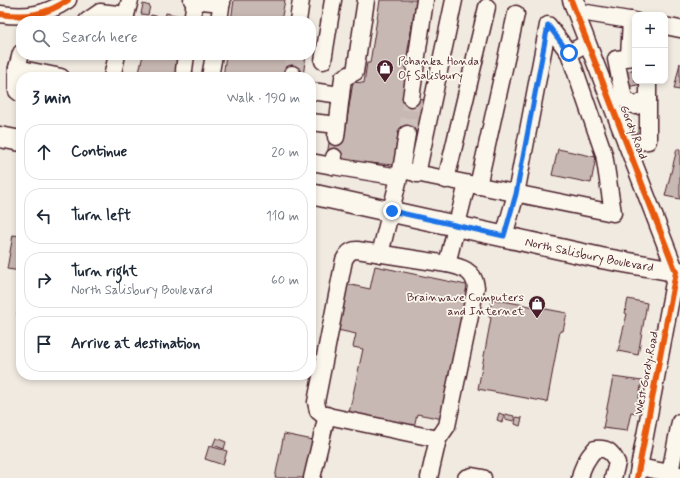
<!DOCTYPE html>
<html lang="en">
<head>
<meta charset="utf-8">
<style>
  body { margin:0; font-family:Mynerve,sans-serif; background:#f2f2f3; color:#1f2937 }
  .controls { position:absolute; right:12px; top:12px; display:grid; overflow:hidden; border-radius:8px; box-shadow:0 2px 6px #0003 }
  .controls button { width:36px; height:36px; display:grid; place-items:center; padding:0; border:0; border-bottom:1px solid #e0e1e3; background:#fff; color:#1f2937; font:20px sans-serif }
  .stop { position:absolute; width:12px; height:12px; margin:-9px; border:3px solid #1a73e8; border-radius:50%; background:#fff }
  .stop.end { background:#1a73e8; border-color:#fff; box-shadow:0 1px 4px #0008 }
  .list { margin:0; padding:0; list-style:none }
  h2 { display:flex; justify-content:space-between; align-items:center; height:52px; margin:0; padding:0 16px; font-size:17px }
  h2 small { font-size:13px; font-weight:400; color:#747a83 }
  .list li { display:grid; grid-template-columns:26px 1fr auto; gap:12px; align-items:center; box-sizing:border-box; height:56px; margin:0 8px 8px; padding:0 8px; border:1px solid #e0e1e3; border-radius:16px }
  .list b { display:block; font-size:15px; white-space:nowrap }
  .list p { margin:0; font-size:13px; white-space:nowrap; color:#747a83 }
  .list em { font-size:13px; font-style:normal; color:#747a83 }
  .icon { flex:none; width:22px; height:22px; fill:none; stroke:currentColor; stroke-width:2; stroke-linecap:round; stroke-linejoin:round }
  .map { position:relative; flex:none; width:680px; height:478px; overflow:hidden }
  .search { position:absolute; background:#fff; box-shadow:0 2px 6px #0003; left:16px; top:16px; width:300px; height:44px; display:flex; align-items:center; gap:10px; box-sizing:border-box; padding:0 14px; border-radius:16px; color:#747a83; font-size:15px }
  .panel { position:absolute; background:#fff; box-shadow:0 2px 6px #0003; left:16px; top:72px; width:300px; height:308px; border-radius:16px }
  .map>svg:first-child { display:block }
</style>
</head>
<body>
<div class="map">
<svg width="680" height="478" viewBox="0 0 680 478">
  <rect width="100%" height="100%" fill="#f0eae0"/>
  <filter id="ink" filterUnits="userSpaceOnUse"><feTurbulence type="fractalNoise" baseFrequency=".025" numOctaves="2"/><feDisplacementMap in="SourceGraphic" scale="8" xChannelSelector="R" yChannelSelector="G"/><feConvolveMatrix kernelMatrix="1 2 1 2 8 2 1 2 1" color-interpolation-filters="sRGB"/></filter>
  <g filter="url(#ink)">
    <g fill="#c8b8b3" stroke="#4a1f2b">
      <polygon points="234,0 285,0 281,21 231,21"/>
      <polygon points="380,0 416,0 405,68 408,69 404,97 426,100 420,136 398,133 394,165 344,161 342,158 327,156 330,136 344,138 353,82 364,83 367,63 370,63"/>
      <polygon points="143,4 150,6 148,15 141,14"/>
      <polygon points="166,13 180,16 179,21 149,21 151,15 165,18"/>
      <polygon points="143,55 173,55 172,58 181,60 179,69 193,71 192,77 138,77"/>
      <polygon points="226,55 306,55 303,76 284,73 283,77 223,77"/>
      <polygon points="680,63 680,90 674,89"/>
      <polygon points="635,69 635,81 642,81 642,84 627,87 624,72"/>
      <polygon points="558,149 596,157 591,183 552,175"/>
      <polygon points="677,149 680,149 680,199 665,196"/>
      <polygon points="13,235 21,236 21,271 7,269"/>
      <polygon points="375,266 471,286 443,419 417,414 414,427 349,413 363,349 353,347 356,334 333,329 342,283 370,289"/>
      <polygon points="21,288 21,315 17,315"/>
      <polygon points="492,299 567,313 563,331 560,331 547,402 478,389 491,318 489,317"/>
      <polygon points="628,299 647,303 638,355 618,351 627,314 625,313"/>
      <polygon points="613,377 642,381 636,413 631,412 627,431 603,428"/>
      <polygon points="499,413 504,415 502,422 497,420"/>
      <polygon points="505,414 514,416 514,421 505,419"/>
      <polygon points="516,417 522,418 520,426 515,424"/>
      <polygon points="284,434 313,440 306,478 275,478"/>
      <polygon points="216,438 226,442 224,449 213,445"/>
      <polygon points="209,446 227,451 223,465 205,459"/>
    </g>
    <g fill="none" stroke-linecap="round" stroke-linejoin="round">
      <g stroke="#cfc1bc" stroke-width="16" stroke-dasharray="16 8" stroke-linecap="butt">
        <polyline points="292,74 294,55"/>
        <polyline points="407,134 411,98"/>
      </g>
      <g stroke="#4a1f2b" stroke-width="19">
        <g id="minor">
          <polyline points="192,0 222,3"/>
          <polyline points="571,0 676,272 637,478"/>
          <polyline points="577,3 575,11 635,21"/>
          <path d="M 0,14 C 26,18 46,15 68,0"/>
          <polyline points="126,15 130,0"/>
          <polyline points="87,21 100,12 126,15 125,21"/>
          <polyline points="192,21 195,1"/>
          <polyline points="219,21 222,0"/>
          <polyline points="298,21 301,0"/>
          <polyline points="665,26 680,29"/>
          <polyline points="21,53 17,68 17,91 21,94"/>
          <polyline points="629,56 631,20"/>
          <polyline points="635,57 616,59 624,99 636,106 648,98 648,81"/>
          <polyline points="323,61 333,0"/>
          <polyline points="17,68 61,77"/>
          <polyline points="184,70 186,55"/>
          <polyline points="112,77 117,55"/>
          <polyline points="210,77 214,55"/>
          <polyline points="292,77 292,74"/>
          <polyline points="311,91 341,95"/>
          <polyline points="411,98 425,0"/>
          <polyline points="311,122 337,125"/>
          <polyline points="407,134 401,170 613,213 604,154 569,53 587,43"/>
          <polyline points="336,137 343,78 355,72 366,0"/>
          <polyline points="626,143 648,141 648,98"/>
          <polyline points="334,157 333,166 399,177"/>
          <polyline points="311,162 333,166"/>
          <polyline points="417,174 454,0"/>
          <polyline points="446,180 487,7"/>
          <polyline points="478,186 516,14"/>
          <polyline points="504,236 516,194 548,25 569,53"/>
          <polyline points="380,254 401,170"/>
          <path d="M 438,439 L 447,426 L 476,287 C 474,270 461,267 447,264"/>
          <polyline points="639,467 680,475"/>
          <polyline points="670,473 680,422"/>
          <polyline points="312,478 327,415"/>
          <path d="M 429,478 L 438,439 L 323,415 L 318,411 L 316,402 L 344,260 C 347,254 350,250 357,250 L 447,264 L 467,184"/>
          <polyline points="466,478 472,476 483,478"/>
          <path d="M 580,478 C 582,466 587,458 595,449 C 608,448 612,452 617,463 L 613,478"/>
        </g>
      </g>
      <g stroke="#4a1f2b" stroke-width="23">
        <g id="major">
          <polyline points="0,137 21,141"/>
          <path id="s1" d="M 311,194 L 601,258 L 680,272"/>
        </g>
      </g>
      <use href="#minor" stroke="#fbf7ec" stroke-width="16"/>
      <use href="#major" stroke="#fbf7ec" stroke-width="20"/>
      <g stroke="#fbf7ec" stroke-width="8">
        <g id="cycleway">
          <polyline points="571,0 676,272 637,478"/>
          <path d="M 0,14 C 26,18 46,15 68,0"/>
        </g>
      </g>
      <use href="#cycleway" stroke="#e8590c" stroke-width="6"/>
    </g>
  </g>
  <g fill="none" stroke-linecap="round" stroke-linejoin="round" filter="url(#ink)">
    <polyline stroke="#1a73e8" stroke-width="5" points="392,211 504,236 516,194 548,25 569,53"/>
  </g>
  <defs>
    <g id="shop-pin" transform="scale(0.9)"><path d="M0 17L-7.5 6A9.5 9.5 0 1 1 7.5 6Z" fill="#4a1f2b" stroke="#fbf7ec"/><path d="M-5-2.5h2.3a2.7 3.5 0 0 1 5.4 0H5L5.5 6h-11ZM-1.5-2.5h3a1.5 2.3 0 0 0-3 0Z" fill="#fff"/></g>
  </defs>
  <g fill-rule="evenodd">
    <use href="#shop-pin" x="385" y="68"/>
    <use href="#shop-pin" x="537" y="304"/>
  </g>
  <g text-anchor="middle" stroke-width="3.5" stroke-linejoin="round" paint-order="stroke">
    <g font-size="12" fill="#4a1f2b" stroke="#fbf7ec" text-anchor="start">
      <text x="398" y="65">Pohanka Honda<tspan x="398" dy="14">Of Salisbury</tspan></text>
      <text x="524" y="301" text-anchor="end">Brainwave Computers<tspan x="524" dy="14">and Internet</tspan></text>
    </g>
    <g font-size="12" fill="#4a1f2b" stroke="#fbf7ec">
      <text transform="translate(634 132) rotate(69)" y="4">Gordy Road</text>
      <text dy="4" stroke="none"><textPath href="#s1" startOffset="285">North Salisbury Boulevard</textPath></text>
      <text transform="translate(646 373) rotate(-79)" y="4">West Gordy Road</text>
    </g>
  </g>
</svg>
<div class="controls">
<button>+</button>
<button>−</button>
</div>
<div class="stop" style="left:569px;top:53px"></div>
<div class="stop end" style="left:392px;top:211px"></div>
<div class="search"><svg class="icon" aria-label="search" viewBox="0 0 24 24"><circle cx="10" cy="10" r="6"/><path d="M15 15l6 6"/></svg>Search here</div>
<section class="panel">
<h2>3 min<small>Walk · 190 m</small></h2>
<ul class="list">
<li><svg class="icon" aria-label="ahead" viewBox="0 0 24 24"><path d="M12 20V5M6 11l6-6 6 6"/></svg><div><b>Continue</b></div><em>20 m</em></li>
<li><svg class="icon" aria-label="left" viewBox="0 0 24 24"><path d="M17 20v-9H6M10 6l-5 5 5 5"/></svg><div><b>Turn left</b></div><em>110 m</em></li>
<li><svg class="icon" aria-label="right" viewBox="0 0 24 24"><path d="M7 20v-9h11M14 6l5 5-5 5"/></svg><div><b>Turn right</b><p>North Salisbury Boulevard</p></div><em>60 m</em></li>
<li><svg class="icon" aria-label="arrive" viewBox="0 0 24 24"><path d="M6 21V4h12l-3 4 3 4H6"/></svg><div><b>Arrive at destination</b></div></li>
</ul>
</section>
</div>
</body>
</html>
